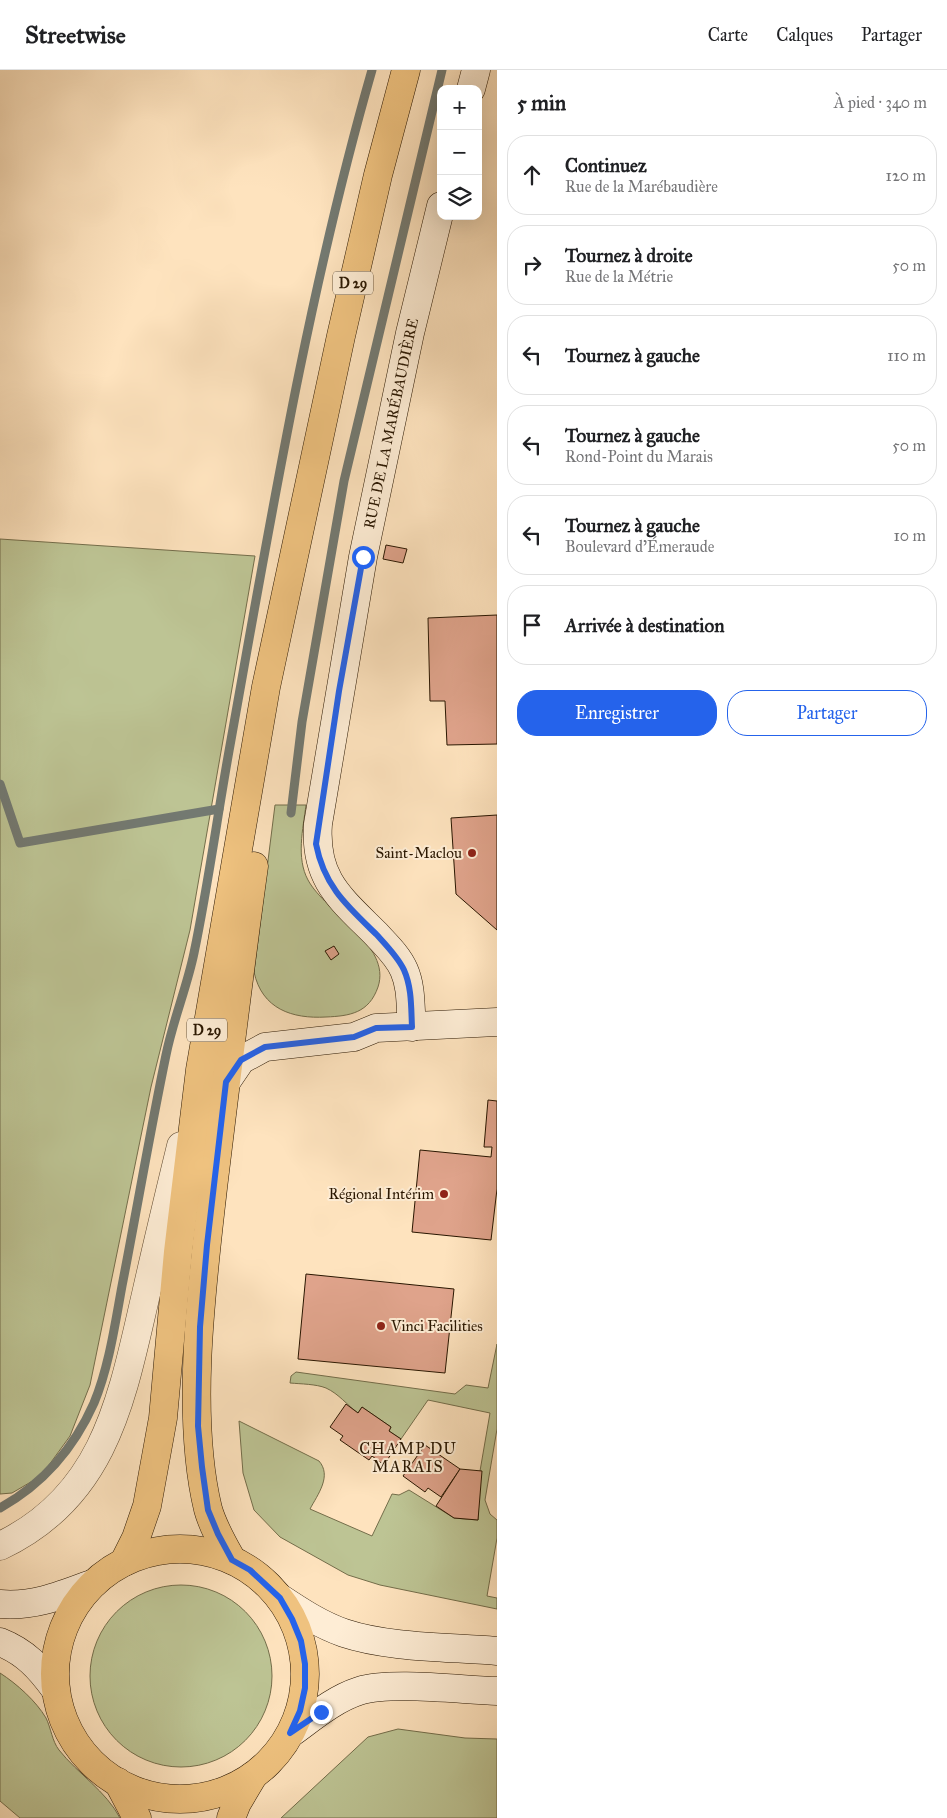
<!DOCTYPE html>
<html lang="fr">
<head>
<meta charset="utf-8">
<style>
  body { margin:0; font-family:"IM FELL Great Primer",serif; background:#f6f6f6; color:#202124 }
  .controls { position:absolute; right:15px; top:15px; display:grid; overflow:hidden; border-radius:10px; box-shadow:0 5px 20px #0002 }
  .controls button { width:45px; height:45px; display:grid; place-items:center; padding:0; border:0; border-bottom:1px solid #e0e0e0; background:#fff; color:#202124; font:25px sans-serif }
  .stop { position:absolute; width:15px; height:15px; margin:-11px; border:4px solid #2563eb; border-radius:50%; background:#fff }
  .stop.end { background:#2563eb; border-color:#fff; box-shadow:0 1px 5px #0008 }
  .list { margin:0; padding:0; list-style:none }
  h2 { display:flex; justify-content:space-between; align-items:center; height:65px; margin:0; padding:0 20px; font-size:21px }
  h2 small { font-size:16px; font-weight:400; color:#757577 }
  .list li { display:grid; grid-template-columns:32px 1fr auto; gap:15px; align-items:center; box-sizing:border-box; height:80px; margin:0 10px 10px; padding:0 10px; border:1px solid #e0e0e0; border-radius:20px }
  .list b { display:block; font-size:19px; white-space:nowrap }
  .list p { margin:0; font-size:16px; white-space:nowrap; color:#757577 }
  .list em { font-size:16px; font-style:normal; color:#757577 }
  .actions { display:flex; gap:10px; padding:15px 20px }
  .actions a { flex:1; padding:11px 0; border:1px solid #2563eb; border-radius:20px; text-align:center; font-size:18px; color:#2563eb }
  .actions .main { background:#2563eb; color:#fff }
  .icon { flex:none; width:28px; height:28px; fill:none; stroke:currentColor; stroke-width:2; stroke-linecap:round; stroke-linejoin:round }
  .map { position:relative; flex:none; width:497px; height:1748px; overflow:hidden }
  header { display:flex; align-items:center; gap:30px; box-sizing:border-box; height:70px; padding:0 25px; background:#fff; border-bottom:1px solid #e0e0e0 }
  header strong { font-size:24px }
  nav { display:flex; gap:28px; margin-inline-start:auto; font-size:18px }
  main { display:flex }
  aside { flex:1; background:#fff }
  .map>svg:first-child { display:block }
</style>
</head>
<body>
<header>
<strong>Streetwise</strong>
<nav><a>Carte</a><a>Calques</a><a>Partager</a></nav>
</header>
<main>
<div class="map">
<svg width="497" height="1748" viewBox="0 0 497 1748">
  <rect width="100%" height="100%" fill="#fee3be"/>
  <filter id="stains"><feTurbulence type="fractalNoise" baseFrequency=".004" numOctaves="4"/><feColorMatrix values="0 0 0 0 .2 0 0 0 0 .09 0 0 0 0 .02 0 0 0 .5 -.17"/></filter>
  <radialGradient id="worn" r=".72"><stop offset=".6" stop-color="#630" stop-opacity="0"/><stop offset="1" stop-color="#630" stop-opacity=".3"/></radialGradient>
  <g fill="#bdc494" stroke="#736d4a">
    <polygon points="0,469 255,486 190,860 151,1017 90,1315 70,1366 41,1406 12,1423 0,1424"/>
    <path d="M 275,735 L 306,735 C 303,759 296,788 308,810 C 325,842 392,875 378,917 C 369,943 350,946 326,947 C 292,949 262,939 254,902 Z"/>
    <path d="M 497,1274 L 497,1359 L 485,1430 L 490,1444 L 497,1450 L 497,1468 L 487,1526 L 497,1528 L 497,1539 L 380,1515 L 348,1505 L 280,1467 L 254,1440 L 243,1403 L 239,1351 L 319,1391 C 332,1406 318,1424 310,1439 L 372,1466 L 392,1424 L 399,1425 L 409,1420 L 454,1448 L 478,1450 L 480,1401 L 490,1343 L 428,1330 L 401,1369 L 389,1361 L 391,1357 L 362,1337 L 358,1343 C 347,1335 339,1324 326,1318 C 316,1314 301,1314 290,1313 L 291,1306 L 296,1302 L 455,1324 L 466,1315 L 488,1318 Z"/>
    <circle cx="181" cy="1606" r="91"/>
    <path d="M 0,1603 C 17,1614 36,1631 46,1648 C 51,1658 52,1671 59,1680 C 78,1704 106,1721 120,1748 L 20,1748 L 0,1731 Z"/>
    <polygon points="398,1659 465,1668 497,1669 497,1748 281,1748 368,1667"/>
  </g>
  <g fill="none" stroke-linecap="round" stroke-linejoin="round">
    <g stroke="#737971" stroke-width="9">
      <polyline points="0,714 20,773 219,739"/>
      <polyline points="291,743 302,652 344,411 442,0"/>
      <path d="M 0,1438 C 43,1414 74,1378 94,1333 C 109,1297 115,1254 122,1216 C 137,1139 150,1062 166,985 C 173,950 187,917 194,883 C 208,816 217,748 229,681 C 270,453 308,223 372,0"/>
    </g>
  </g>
  <g fill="#dfa38b" stroke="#291600">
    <polygon points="386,475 407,479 403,493 383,489"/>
    <polygon points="497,545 497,674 447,675 445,631 430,631 428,548"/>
    <polygon points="497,745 497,860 456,824 451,748"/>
    <polygon points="334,876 339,884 331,890 325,881"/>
    <polygon points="488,1030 497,1031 497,1119 491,1170 412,1162 420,1080 491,1087 492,1077 484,1077"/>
    <polygon points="306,1204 454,1219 445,1303 298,1289"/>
    <polygon points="346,1334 358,1343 362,1337 391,1357 389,1361 401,1369 384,1395 372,1386 369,1390 340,1370 343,1366 330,1357"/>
    <polygon points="425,1375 460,1399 441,1427 428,1418 425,1422 403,1406"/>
    <polygon points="460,1399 482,1401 478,1450 454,1448 436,1436"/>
  </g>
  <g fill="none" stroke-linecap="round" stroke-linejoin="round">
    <g stroke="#5e4930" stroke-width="29">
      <path id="street" d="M 0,1476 C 106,1426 122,1327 146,1224 C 157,1175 169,1125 181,1076"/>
    </g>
    <g stroke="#291600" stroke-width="29">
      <g id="secondary">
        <polyline points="471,19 476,0"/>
        <path id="s1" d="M 412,957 C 410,938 412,918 404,900 C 398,886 386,875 376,864 C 340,828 314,809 318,754 L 363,487 L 410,263 L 441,136"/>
        <polyline points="226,1012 241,990 265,977 354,967 376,958 497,952"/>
        <path d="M 280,1528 C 301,1542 321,1555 344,1563 C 389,1578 449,1577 497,1581"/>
        <path d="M 0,1534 C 34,1537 62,1525 94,1513"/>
        <path d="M 0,1572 C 25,1582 39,1597 55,1619"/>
        <path d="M 291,1663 C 312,1648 334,1629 359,1621 C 391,1611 461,1620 497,1621"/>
      </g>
    </g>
    <g stroke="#291600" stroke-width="29">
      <g id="primary">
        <circle cx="180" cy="1604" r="125"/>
        <path d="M 232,1490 C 223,1474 213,1457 208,1439 C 185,1344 202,1215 213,1118 C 226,1011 239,903 254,796"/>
        <polyline points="124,1492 136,1468 147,1436 163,1348 178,1182 200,1000 266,617 341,266 378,105 406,0"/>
        <polyline points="118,1712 137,1748"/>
        <polyline points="231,1748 237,1733 253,1706"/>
      </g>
    </g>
    <use href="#street" stroke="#feedd5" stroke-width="28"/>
    <use href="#secondary" stroke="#feedd5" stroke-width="28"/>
    <use href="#primary" stroke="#efc27f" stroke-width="28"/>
  </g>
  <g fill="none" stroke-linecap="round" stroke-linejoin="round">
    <path stroke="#2563eb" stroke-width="6" d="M 321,1642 L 290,1663 L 300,1641 L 305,1618 L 305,1594 L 301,1571 L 292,1549 L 280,1528 L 250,1500 L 232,1490 L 218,1464 L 208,1440 L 202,1397 L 198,1356 L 200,1257 L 207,1175 L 226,1012 L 241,990 L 265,977 L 354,967 L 376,958 L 412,957 C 411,938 412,918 404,900 C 398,887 386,875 376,864 C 347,836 324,816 316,774 L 339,621 L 363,487"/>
  </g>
  <g fill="#8f2418" stroke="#feedd5" stroke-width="2">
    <circle cx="472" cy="783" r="5"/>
    <circle cx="444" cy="1124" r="5"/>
    <circle cx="381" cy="1256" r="5"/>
  </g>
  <g text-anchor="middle" stroke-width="4" stroke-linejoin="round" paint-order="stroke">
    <g fill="#feedd5" stroke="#695640" stroke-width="1">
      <rect x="333" y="201.5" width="40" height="23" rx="4"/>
      <rect x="187" y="948.5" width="40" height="23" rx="4"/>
    </g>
    <g font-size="14" font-weight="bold" fill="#291600">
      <text x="353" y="218">D 29</text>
      <text x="207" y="965">D 29</text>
    </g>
    <g font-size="15" fill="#291600" stroke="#feedd5">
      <text dy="5" stroke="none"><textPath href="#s1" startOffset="641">RUE DE LA MARÉBAUDIÈRE</textPath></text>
    </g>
    <g font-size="15" fill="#291600" stroke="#feedd5" text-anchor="end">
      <text x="462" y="788">Saint-Maclou</text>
      <text x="434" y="1129">Régional Intérim</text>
      <text x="391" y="1261" text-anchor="start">Vinci Facilities</text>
    </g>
    <g font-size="16" letter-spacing="1" fill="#291600" stroke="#feedd5">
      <text x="408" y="1384">CHAMP DU<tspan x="408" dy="18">MARAIS</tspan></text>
    </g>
  </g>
  <rect width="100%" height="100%" filter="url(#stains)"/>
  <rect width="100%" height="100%" fill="url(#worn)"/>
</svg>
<div class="controls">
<button>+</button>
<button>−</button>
<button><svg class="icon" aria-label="layers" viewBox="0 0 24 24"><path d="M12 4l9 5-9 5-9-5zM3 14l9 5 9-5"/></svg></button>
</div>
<div class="stop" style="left:363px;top:487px"></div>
<div class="stop end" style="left:321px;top:1642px"></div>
</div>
<aside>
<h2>5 min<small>À pied · 340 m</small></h2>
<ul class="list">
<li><svg class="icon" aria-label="ahead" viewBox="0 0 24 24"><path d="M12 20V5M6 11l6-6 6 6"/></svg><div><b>Continuez</b><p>Rue de la Marébaudière</p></div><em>120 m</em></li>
<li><svg class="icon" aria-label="right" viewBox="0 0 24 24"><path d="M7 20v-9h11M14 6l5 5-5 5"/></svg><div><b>Tournez à droite</b><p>Rue de la Métrie</p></div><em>50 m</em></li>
<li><svg class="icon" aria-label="left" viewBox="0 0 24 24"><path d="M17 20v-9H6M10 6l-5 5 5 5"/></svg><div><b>Tournez à gauche</b></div><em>110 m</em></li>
<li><svg class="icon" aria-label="left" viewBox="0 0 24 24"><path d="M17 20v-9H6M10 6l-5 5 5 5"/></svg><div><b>Tournez à gauche</b><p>Rond-Point du Marais</p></div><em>50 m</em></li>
<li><svg class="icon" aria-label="left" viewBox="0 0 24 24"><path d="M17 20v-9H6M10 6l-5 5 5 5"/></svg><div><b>Tournez à gauche</b><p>Boulevard d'Émeraude</p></div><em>10 m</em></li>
<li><svg class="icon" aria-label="arrive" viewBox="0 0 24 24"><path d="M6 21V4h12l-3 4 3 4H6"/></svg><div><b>Arrivée à destination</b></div></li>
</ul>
<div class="actions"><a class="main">Enregistrer</a><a>Partager</a></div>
</aside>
</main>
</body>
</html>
